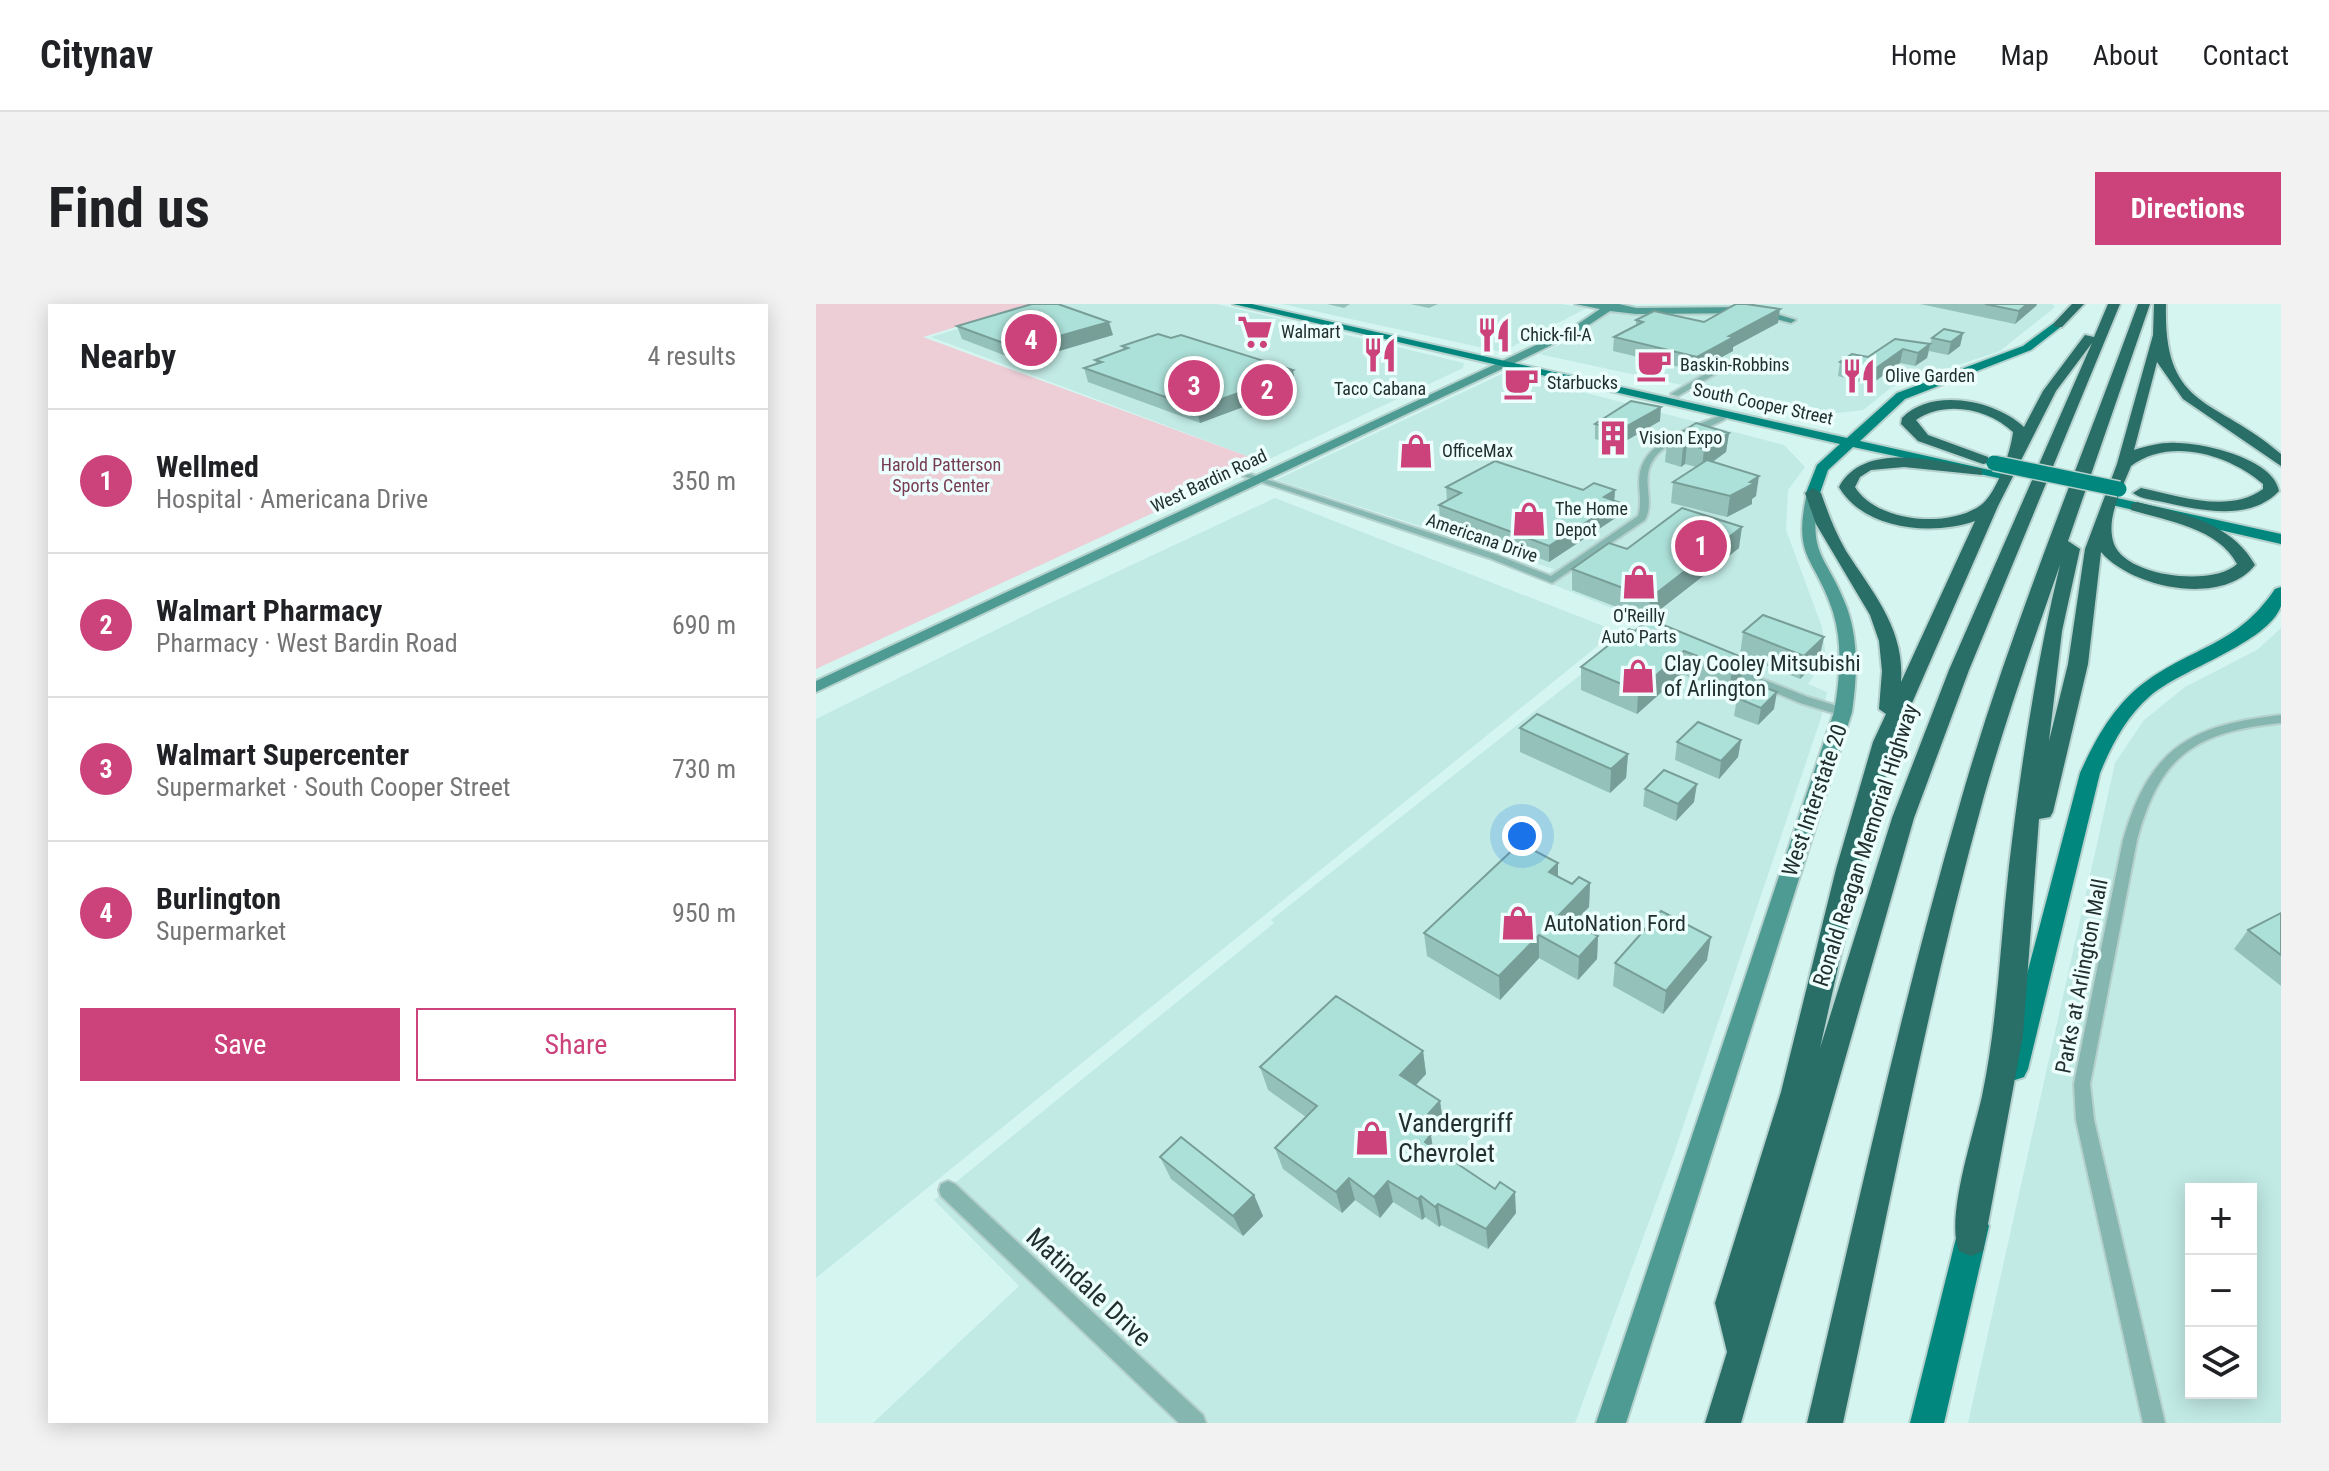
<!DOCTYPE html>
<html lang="en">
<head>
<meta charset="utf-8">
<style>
  body { margin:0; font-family:"Roboto Condensed",sans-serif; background:#f2f2f2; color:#202124 }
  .controls { position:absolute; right:24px; bottom:24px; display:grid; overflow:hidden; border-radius:0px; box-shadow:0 4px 20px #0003 }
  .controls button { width:72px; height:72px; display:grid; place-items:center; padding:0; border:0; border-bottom:2px solid #e0e0e0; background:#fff; color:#202124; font:40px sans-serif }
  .you { position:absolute; left:706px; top:532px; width:28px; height:28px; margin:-20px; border:6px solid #fff; border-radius:50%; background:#1a73e8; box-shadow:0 0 0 12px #1a73e833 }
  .badge { display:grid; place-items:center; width:52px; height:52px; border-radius:50%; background:#cc427b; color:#fff; font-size:26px; font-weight:700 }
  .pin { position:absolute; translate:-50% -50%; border:4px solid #fff; box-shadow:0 2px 8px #0006 }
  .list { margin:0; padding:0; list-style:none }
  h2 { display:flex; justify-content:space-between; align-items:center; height:104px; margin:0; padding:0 32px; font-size:34px }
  h2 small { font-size:26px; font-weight:400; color:#757577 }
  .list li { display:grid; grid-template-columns:52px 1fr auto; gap:24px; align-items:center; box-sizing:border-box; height:144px; padding:0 32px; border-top:2px solid #e0e0e0 }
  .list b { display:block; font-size:30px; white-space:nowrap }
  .list p { margin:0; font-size:26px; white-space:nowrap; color:#757577 }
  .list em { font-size:26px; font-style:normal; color:#757577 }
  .actions { display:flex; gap:16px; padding:24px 32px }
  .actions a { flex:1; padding:18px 0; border:2px solid #cc427b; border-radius:0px; text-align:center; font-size:28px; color:#cc427b }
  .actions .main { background:#cc427b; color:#fff }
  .icon { flex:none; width:44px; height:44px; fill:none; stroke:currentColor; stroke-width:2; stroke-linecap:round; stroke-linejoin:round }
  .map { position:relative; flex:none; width:1465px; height:1119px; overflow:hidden; border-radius:0px }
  header { display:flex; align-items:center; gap:48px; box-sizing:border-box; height:112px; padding:0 40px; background:#fff; border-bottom:2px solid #e0e0e0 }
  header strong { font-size:38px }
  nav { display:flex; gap:44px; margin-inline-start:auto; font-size:28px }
  .intro { display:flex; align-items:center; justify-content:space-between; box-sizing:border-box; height:192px; padding:0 48px }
  h1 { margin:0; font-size:56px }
  .button { padding:20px 36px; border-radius:0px; background:#cc427b; color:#fff; font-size:28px; font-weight:700 }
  main { display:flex; gap:48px; padding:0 48px }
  aside { flex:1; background:#fff; border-radius:0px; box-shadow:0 4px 20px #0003 }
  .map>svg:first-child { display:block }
</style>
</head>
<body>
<header>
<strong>Citynav</strong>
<nav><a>Home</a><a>Map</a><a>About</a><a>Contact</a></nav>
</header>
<div class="intro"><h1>Find us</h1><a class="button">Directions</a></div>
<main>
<aside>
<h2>Nearby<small>4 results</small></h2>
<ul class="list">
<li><span class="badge">1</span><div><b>Wellmed</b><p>Hospital · Americana Drive</p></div><em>350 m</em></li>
<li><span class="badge">2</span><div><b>Walmart Pharmacy</b><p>Pharmacy · West Bardin Road</p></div><em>690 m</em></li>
<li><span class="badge">3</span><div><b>Walmart Supercenter</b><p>Supermarket · South Cooper Street</p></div><em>730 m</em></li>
<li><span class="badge">4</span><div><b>Burlington</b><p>Supermarket</p></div><em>950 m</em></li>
</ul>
<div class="actions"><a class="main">Save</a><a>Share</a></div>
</aside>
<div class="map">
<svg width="1465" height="1119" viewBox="0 0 1465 1119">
  <rect width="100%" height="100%" fill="#d5f5f0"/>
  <g fill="#c1eae4" fill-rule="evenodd">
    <polygon points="220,0 400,0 648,59 647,64 447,158 115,33"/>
    <polygon points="466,0 745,0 771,4 686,48"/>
    <polygon points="938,0 1236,0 1239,3 1184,47 1076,83 1047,106 1005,111 723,50 755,35 796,8 890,11 903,4"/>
    <polygon points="690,68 713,70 759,86 968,141 989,163 972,186 970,226 1006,323 1010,353 992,380 1011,388 1005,414 856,855 759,1119 57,1119 203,982 118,896 458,619 455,616 831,318 725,276 738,265 460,176"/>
    <polygon points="459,194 800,327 0,974 0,415 228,302"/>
    <path d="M 1465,324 L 1465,1119 L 1152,1119 L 1299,459 L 1328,416 L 1369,383 L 1441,346 ZM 1375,885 L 1435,885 L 1435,1089 L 1375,1089 Z"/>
  </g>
  <polygon fill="#edcdd6" points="0,0 215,0 107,33 447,158 0,365"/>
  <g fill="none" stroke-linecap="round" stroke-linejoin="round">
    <g stroke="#b5d1cd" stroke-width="4">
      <g id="street">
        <polygon points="899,64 906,66 862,92 855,90"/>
        <path d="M 905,111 L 912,113 C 889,129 842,134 833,165 C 828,183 838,199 829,216 L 736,279 L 673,254 L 427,172 L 434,170 L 679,250 L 735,272 L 822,212 C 827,197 821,183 824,168 C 831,135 878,123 905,111 Z"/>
        <polygon points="908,360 992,393 1031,405 1033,408 1027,412 984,399 904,365 902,363"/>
        <path d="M 1465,411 L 1465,419 C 1379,428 1344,451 1321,536 L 1274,780 L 1278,816 L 1349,1119 L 1327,1119 L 1260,816 L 1258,780 L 1307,536 C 1333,445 1373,421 1465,411 Z"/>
        <polygon points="132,877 139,880 387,1111 390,1119 363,1119 125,892 123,886 125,880"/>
      </g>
    </g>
    <g stroke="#b5d1cd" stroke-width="4">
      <g id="secondary">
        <polygon points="759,0 803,0 820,4 938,3 980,16 975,19 938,9 820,10 794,7 762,28 705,56 0,388 0,377 697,52 756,24 784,5"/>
        <path d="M 997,185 L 1003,189 C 991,254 1011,250 1031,304 C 1043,338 1041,373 1036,408 L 810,1119 L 780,1119 L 1018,408 C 1024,374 1027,341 1017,308 C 999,252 976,256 991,189 Z"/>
      </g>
    </g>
    <g stroke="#b5d1cd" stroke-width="4">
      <g id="primary">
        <polygon points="417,0 436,0 1031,134 1081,89 1207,42 1238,19 1247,21 1215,46 1089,95 1044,137 1187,169 1187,175 1037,143 1012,166 1004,189 997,193 990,189 1001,161 1024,140"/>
        <polygon points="1301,194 1465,230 1465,240 1296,201 1296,195"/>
        <path d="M 1465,283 C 1465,289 1465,296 1465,302 C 1452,339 1365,365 1334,392 C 1310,413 1296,440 1284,469 L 1212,765 L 1208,773 L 1199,776 L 1190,773 L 1186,765 L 1264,469 C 1280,434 1299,399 1332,376 C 1382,341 1422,340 1459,285 Z"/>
        <polygon points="1158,908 1168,912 1173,922 1128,1119 1094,1119 1143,922 1148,912"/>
      </g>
    </g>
    <g stroke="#b5d1cd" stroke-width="4">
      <g id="highway">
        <polygon points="1256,0 1268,0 1246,23 1238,23 1238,19"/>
        <path d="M 1292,0 L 1304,0 L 1153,366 L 1098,514 L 925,1119 L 889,1119 L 911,1048 L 899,999 L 965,788 L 1020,565 L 1057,438 L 1070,410 L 1063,405 L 1066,367 L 1063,337 L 1054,311 L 1000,220 L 989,189 L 997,184 L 1005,189 C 1012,209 1019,228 1030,247 C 1057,289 1089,325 1085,378 L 1159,217 C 1116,232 1048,226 1023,183 C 1048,137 1119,157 1161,164 L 1166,165 L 1166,171 L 1088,163 L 1055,166 L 1044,173 L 1039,183 C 1060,218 1132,225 1165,201 C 1181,189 1195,147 1197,128 C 1172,104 1128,96 1100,116 L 1112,131 L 1172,153 L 1172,159 L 1167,160 L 1102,137 L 1085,120 L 1086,114 C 1116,83 1179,96 1208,123 L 1227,87 L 1269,31 L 1278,33 ZM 1276,39 L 1133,366 L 1076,514 L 1004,744 L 1044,565 L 1079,438 L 1182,202 L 1240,87 Z"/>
        <path d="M 1322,0 L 1334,0 L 1252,237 L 1264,245 L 1246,327 L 1233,437 L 1252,360 L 1269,245 L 1301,160 L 1337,31 L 1338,0 L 1350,0 C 1347,107 1398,92 1465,150 L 1465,162 L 1367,95 L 1341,58 L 1318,146 C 1332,142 1346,138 1361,139 C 1388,139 1458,155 1463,187 C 1434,218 1383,206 1347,198 C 1337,196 1325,195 1317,189 L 1325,184 C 1363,192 1413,210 1447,185 L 1447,180 C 1412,150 1354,133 1315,162 C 1306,185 1289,215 1298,240 C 1310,273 1397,283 1421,260 C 1402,224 1352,217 1315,206 L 1315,200 L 1321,198 C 1365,209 1415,218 1439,261 C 1406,303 1316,284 1285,248 L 1272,360 L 1237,508 L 1234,513 L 1223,515 L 1207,731 L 1167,947 L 1155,952 L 1143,947 C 1129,914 1158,829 1166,792 C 1182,716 1184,639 1193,562 C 1205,462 1220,360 1244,261 C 1217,338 1190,414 1168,492 C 1111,698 1072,910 1027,1119 L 991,1119 C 1040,911 1085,701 1145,496 C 1193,328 1262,164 1322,0 Z"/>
      </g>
    </g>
    <use href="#street" fill="#86b6b0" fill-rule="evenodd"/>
    <use href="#secondary" fill="#4d9b92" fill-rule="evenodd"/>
    <use href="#primary" fill="#01877d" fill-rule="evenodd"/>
    <use href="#highway" fill="#296e67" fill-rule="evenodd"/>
    <g stroke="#b5d1cd" stroke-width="18" stroke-linecap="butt">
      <polyline id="primary-bridge" points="1178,159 1303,185"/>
    </g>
    <use href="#primary-bridge" stroke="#01877d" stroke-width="15"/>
  </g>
  <g fill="#94c2bb">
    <polygon points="511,0 534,0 528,4"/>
    <polygon points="594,0 622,0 613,4"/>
    <polygon points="1104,0 1221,0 1220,2 1199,20"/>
    <polygon points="820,16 888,18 962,19 917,43 917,47 880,67 797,47 798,33 820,21"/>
    <polygon points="141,22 297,31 206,58 146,35"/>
    <polygon points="1128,25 1147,29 1144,42 1132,51 1113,47 1111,54 1099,62 1084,59 1054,81 1022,72 1024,58 1036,50 1052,53 1079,35 1114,40 1116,34"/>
    <polygon points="355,34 477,66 479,80 472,82 473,86 384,119 272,78 268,64 280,60 279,56 307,46 306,42"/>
    <polygon points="844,117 801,142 779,135 779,120"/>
    <polygon points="913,129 910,148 897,158 940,192 936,195 936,200 911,213 855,199 857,178 880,163 869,160 865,163 849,158 851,138"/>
    <polygon points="630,183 799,186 798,196 801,213 733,258 624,217 623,201 631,197"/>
    <polygon points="923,244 832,315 756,286 756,265 811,245"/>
    <polygon points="819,327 928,354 925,377 913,388 866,370 821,410 765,386 765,363"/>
    <polygon points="927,328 1003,356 984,375 924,351"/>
    <polygon points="921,394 958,405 942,421 918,412"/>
    <polygon points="704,424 812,450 810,474 794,489 704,448"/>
    <polygon points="925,436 922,453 903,475 859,456 861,438"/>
    <polygon points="829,485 878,498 860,517 827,502"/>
    <polygon points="742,559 742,572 756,580 774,579 773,603 757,619 782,632 781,655 762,676 723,654 684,696 611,652 608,629"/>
    <polygon points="1465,609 1465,682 1418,645 1432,626"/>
    <polygon points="891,656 847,710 797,682 799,659"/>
    <polygon points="607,747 610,770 600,781 624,797 627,819 615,832 617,843 700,909 672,945 625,921 623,923 609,913 606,916 577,898 564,914 539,896 526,909 467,865 459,844 490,813 452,786 444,763"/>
    <polygon points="344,853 438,891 447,912 427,932 355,875"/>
  </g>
  <g fill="#789e98">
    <polygon points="1211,0 1221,0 1220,2 1199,20 1203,7"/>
    <polygon points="964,5 962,19 917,43 917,47 880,67 881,53 913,32"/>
    <polygon points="293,18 297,31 206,58 201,44"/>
    <polygon points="1147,29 1144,42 1132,51 1135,38"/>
    <polygon points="1114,40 1111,54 1099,62 1102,49"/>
    <polygon points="1087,45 1084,59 1054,81 1056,67"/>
    <polygon points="477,66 479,80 472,82 473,86 384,119 380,104"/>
    <polygon points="845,103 844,117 801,142 802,127"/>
    <polygon points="913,129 910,148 886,165 888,145"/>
    <polygon points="871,140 869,160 865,163 867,143"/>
    <polygon points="943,172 940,192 936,195 936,200 911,213 914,192"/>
    <polygon points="799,186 798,200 802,198 801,213 733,258 733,242 788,193"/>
    <polygon points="926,223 923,244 832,315 834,294"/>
    <polygon points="1008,333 1003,356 984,375 988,352"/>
    <polygon points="868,347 866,370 821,410 822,387"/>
    <polygon points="928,354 925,377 913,388 916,365"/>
    <polygon points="961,388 958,405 942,421 945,404"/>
    <polygon points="925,436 922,453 903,475 905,457"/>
    <polygon points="812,450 810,474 794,489 795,465"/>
    <polygon points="881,480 878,498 860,517 862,500"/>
    <polygon points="742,559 742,582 733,568"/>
    <polygon points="774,579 773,603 743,634 743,611"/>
    <polygon points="723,631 723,654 684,696 683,672"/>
    <polygon points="782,632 781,655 762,676 763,653"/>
    <polygon points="895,633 891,656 847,710 850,687"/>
    <polygon points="607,747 610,770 588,794 584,771"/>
    <polygon points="624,797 627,819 615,832 618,852 612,859 602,821"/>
    <polygon points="533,874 539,896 526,909 520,888"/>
    <polygon points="572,877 577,898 564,914 558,893"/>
    <polygon points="699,888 700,909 672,945 670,925"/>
    <polygon points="438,891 447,912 427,932 417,912"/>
    <polygon points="605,892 609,913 606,916 602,895"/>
    <polygon points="622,900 625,921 623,923 619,903"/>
  </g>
  <g fill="#ace1d9" stroke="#789e98" stroke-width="2">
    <polygon points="216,0 242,0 293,18 201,44 141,22"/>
    <polygon points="920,0 930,0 964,5 913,32 918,33 881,53 798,33 827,18 820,16 838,7 888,18"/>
    <polygon points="1169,0 1211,0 1203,7"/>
    <polygon points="1128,25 1147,29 1135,38 1116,34"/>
    <polygon points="342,30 355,34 365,31 477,66 465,70 471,72 380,104 268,64 286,58 279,56 312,44 306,42"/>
    <polygon points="1079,35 1114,40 1102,49 1087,45 1056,67 1024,58 1036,50 1052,53"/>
    <polygon points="815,97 845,103 802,127 779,120"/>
    <polygon points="880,119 913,129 888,145 871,140 867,143 851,138"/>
    <polygon points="891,156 943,172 934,178 939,179 914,192 857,178"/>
    <polygon points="679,157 767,186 778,179 799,186 788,193 802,198 733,242 623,201 645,189 630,183"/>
    <polygon points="866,204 926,223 834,294 756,265 793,239 811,245"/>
    <polygon points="947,311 1008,333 988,352 927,328"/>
    <polygon points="833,315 928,354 916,365 868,347 822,387 765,363 813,325 819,327"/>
    <polygon points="937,379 961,388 945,404 921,394"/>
    <polygon points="721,410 812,450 795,465 704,424"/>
    <polygon points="882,418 925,436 905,457 861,438"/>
    <polygon points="848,466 881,480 862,500 829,485"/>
    <polygon points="704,539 742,559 733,568 756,580 763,573 774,579 743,611 782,632 763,653 723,631 683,672 608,629"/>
    <polygon points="845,607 895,633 850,687 799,659"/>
    <polygon points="1465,609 1465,651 1432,626"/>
    <polygon points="520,692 607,747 584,771 624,797 602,821 615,830 609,838 679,885 684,878 699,888 670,925 622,900 619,903 605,892 602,895 572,877 558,893 533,874 520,888 459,844 501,802 444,763"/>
    <polygon points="365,833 438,891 417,912 344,853"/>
  </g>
  <defs>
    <g id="supermarket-bare" transform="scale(2.76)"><path d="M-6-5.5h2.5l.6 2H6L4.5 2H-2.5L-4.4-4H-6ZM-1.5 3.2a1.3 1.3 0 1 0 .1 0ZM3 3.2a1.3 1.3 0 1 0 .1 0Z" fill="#cc427b" stroke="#ecfffc" stroke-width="2.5" paint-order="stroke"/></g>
    <g id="restaurant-bare" transform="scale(2.76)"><path d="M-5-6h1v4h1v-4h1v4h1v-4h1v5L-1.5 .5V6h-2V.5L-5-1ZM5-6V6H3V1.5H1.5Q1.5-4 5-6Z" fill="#cc427b" stroke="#ecfffc" stroke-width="2.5" paint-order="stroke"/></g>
    <g id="cafe-bare" transform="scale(2.76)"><path d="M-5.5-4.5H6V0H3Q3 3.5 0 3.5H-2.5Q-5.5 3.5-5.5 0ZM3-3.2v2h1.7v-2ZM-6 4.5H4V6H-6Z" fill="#cc427b" stroke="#ecfffc" stroke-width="2.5" paint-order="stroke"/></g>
    <g id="building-bare" transform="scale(2.76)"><path d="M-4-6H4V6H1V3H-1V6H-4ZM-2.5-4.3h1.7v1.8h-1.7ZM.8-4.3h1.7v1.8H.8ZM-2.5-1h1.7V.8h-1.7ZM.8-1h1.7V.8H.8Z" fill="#cc427b" stroke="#ecfffc" stroke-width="2.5" paint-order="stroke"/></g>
    <g id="shop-bare" transform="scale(2.76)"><path d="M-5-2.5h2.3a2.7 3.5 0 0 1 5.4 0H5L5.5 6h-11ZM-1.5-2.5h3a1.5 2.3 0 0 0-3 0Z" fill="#cc427b" stroke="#ecfffc" stroke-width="2.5" paint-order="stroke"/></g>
  </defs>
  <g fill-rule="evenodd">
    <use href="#supermarket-bare" x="439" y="28"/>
    <use href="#restaurant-bare" x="678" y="31"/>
    <use href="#restaurant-bare" x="564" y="51"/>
    <use href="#cafe-bare" x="838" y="61"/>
    <use href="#restaurant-bare" x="1043" y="72"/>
    <use href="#cafe-bare" x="705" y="79"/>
    <use href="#building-bare" x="797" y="134"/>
    <use href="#shop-bare" x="600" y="147"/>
    <use href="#shop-bare" x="713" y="215"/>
    <use href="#shop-bare" x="823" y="278"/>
    <use href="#shop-bare" x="822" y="372"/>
    <use href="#shop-bare" x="702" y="619"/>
    <use href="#shop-bare" x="556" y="834"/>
  </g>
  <g text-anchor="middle" stroke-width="7" stroke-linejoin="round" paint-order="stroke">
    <g font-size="18" fill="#232f2e" stroke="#ecfffc" text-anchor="start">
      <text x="465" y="34">Walmart</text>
      <text x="704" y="37">Chick-fil-A</text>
      <text x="864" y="67">Baskin-Robbins</text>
      <text x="1069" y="78">Olive Garden</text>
      <text x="731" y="85">Starbucks</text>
      <text x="564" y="91" text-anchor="middle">Taco Cabana</text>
      <text x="823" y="140">Vision Expo</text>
      <text x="626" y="153">OfficeMax</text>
      <text x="739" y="211">The Home<tspan x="739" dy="21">Depot</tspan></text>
      <text x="823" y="318" text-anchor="middle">O'Reilly<tspan x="823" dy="21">Auto Parts</tspan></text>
    </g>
    <g font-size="18" fill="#232f2e" stroke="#ecfffc">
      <text transform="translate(947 100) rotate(12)" y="6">South Cooper Street</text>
      <text transform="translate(393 177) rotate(-25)" y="6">West Bardin Road</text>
      <text transform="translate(666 234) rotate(19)" y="6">Americana Drive</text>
    </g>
    <g font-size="18" fill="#763b50" stroke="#ecfffc">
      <text x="125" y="167">Harold Patterson<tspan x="125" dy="21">Sports Center</tspan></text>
    </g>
    <g font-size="22" fill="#232f2e" stroke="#ecfffc" text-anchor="start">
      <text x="848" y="367">Clay Cooley Mitsubishi<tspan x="848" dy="25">of Arlington</tspan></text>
      <text x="728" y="627">AutoNation Ford</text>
    </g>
    <g font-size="22" fill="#232f2e" stroke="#ecfffc">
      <text transform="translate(998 496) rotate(-71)" y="8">West Interstate 20</text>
      <text transform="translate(1049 541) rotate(-72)" y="8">Ronald Reagan Memorial Highway</text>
      <text transform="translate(1265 672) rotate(-79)" y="8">Parks at Arlington Mall</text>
    </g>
    <g font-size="26" fill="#232f2e" stroke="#ecfffc" text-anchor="start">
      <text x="582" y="828">Vandergriff<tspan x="582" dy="30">Chevrolet</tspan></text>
    </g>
    <g font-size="26" fill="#232f2e" stroke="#ecfffc">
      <text transform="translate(273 983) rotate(43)" y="9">Matindale Drive</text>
    </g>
  </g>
</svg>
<div class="controls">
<button>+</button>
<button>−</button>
<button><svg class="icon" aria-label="layers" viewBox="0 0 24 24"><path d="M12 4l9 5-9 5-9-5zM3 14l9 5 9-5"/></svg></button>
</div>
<div class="you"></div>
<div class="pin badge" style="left:885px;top:242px">1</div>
<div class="pin badge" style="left:451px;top:86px">2</div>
<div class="pin badge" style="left:378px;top:82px">3</div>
<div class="pin badge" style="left:215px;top:36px">4</div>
</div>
</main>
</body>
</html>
